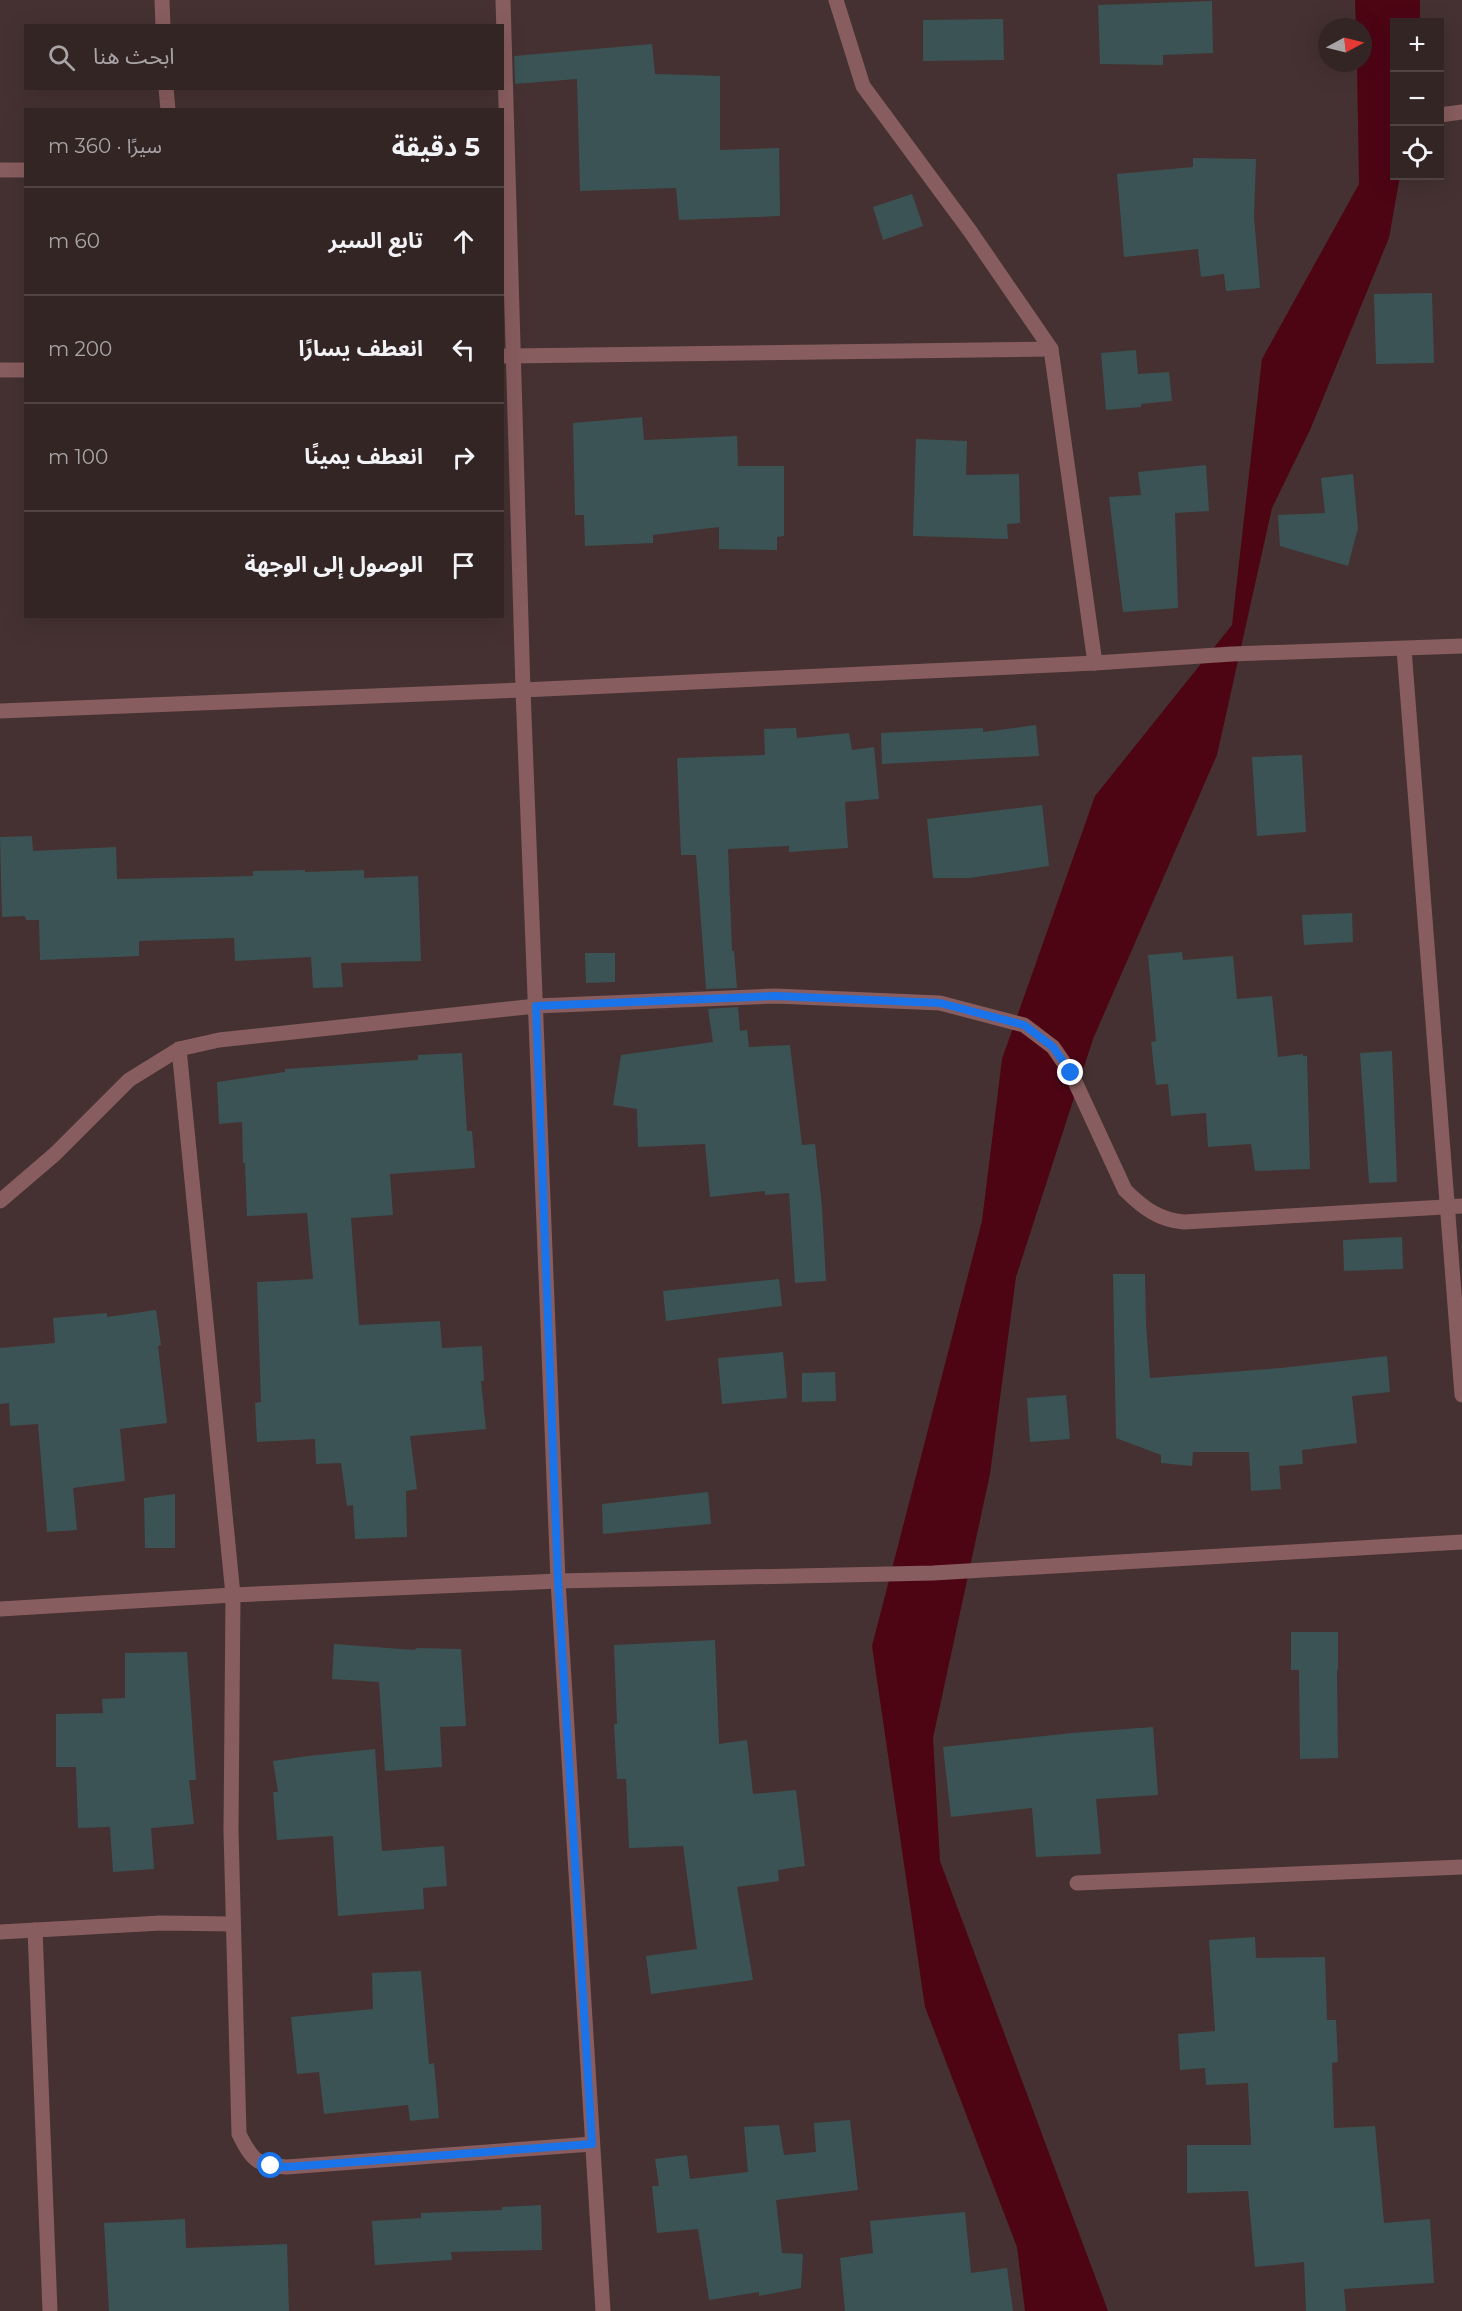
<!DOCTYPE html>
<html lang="ar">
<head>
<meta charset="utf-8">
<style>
  body { margin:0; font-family:Montserrat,"Noto Sans Arabic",sans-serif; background:#3f3132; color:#f1f3f6; direction:rtl }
  .controls { position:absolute; right:18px; top:18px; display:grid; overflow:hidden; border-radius:0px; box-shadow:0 6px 24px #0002 }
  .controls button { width:54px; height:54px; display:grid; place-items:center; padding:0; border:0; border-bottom:2px solid #4e4242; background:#342525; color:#f1f3f6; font:30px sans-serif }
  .compass { position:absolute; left:1318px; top:18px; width:54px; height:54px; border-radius:50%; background:#342525; box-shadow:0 6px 24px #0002; rotate:83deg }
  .stop { position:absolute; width:18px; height:18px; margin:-14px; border:4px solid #1a73e8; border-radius:50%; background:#fff }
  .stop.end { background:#1a73e8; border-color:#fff; box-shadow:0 2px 6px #0008 }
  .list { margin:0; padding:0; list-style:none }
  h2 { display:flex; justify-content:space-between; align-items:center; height:78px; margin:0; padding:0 24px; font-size:26px }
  h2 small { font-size:20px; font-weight:400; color:#a9a5a7 }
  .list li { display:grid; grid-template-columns:39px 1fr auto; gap:18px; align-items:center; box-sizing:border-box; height:108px; padding:0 24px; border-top:2px solid #4e4242 }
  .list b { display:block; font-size:22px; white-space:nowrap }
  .list em { font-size:20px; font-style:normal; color:#a9a5a7 }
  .icon { flex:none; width:33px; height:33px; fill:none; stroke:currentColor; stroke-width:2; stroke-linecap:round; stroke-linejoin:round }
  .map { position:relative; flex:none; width:1462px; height:2311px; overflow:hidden; direction:ltr }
  .search { position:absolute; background:#342525; box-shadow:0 6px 24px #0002; left:24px; top:24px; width:480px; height:66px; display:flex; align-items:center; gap:15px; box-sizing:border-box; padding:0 21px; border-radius:0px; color:#a9a5a7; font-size:22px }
  .panel { position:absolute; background:#342525; box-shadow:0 6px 24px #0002; left:24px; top:108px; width:480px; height:510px; border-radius:0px; direction:rtl }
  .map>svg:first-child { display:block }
</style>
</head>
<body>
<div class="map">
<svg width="1462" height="2311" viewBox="0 0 1462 2311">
  <rect width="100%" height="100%" fill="#453131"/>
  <polygon fill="#4d0514" points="1355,0 1420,0 1420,22 1394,22 1394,176 1400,176 1389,238 1310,430 1272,508 1217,755 1093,1039 1016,1277 990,1474 933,1738 940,1861 1108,2311 1025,2311 1017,2247 925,2007 872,1646 982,1221 1002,1059 1095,796 1232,625 1262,359 1359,184 1357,63 1363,63 1363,27 1356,27"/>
  <g fill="#3b5354">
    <polygon points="1212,1 1213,53 1163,55 1163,65 1100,64 1098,5"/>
    <polygon points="1003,19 1004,60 923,61 923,20"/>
    <polygon points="652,44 655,74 720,76 720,150 779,148 780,216 679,220 676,188 580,191 577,79 515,84 514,56"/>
    <polygon points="1193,158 1256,159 1254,217 1260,288 1226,291 1224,274 1201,277 1198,249 1124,257 1117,174 1193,167"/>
    <polygon points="912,194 923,226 883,240 873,207"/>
    <polygon points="1432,293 1434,363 1376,364 1374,294"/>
    <polygon points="1136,350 1138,374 1169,372 1172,401 1141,404 1141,407 1106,410 1101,353"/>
    <polygon points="642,417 644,440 737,436 738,466 784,466 784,536 777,537 777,550 719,549 719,527 653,535 653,543 585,546 584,515 575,515 573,423"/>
    <polygon points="916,439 967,441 966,475 1019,474 1020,523 1007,524 1008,539 913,536"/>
    <polygon points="1206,465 1209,511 1175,513 1178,608 1123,612 1109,497 1141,495 1138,472"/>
    <polygon points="1353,474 1358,528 1348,566 1280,546 1278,515 1325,513 1321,478"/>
    <polygon points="1036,725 1039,756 882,764 881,733 983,728 983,732"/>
    <polygon points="796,728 797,738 849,733 852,750 874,747 879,799 845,802 848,848 789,852 789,846 728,849 732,951 734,951 737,988 706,989 696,855 681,855 677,758 765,755 764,729"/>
    <polygon points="1302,755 1306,832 1257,836 1252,757"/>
    <polygon points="1042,805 1049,866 970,878 933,878 927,819"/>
    <polygon points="32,836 33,851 116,847 117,879 253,876 253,871 305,870 305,872 364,870 364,878 418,876 421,961 341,963 343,987 313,988 311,957 235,961 234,938 139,941 139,956 40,960 39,920 26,920 25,916 2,917 0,837"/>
    <polygon points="1352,913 1353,942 1304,945 1302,915"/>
    <polygon points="1182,952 1183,960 1233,956 1237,999 1272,996 1278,1057 1303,1054 1303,1056 1307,1056 1310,1169 1255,1171 1251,1144 1208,1147 1206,1113 1171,1116 1168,1084 1156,1085 1151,1042 1156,1041 1148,955"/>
    <polygon points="585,953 615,953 615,982 586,983"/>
    <polygon points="738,1007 740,1031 747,1030 749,1047 790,1045 802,1145 815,1144 822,1207 826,1281 795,1283 789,1193 765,1195 765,1191 710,1197 705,1144 638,1147 637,1109 613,1105 621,1055 713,1042 708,1009"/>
    <polygon points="1392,1051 1397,1182 1369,1183 1360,1053"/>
    <polygon points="462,1053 467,1131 472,1131 475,1168 390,1174 393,1215 351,1218 359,1325 440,1321 442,1348 482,1346 484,1381 481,1381 486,1429 410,1436 417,1489 406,1491 407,1537 355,1539 353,1505 347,1506 341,1463 316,1464 315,1439 257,1442 255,1403 261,1402 257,1282 313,1279 307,1213 247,1216 245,1163 243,1163 242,1122 219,1124 217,1082 285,1072 285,1069 418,1060 418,1055"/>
    <polygon points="1402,1237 1403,1269 1344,1271 1343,1240"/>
    <polygon points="1113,1274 1145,1274 1146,1324 1150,1378 1281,1368 1387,1356 1390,1392 1352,1396 1357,1443 1302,1450 1303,1464 1279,1466 1281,1489 1251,1491 1249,1452 1193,1452 1192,1466 1161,1463 1161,1455 1116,1438"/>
    <polygon points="779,1279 782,1306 666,1321 663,1291"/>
    <polygon points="156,1310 161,1345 158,1346 167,1423 120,1429 125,1481 73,1488 77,1530 47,1532 38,1424 10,1426 9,1403 0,1404 0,1348 55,1343 53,1318 107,1313 107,1317"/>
    <polygon points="783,1352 787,1398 722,1404 718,1358"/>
    <polygon points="835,1372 836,1401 802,1402 802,1373"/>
    <polygon points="1066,1395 1070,1439 1030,1442 1027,1398"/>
    <polygon points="708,1492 711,1524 603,1534 602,1504"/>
    <polygon points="175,1494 175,1548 145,1548 144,1498"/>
    <polygon points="1291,1632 1338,1632 1338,1670 1337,1670 1338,1758 1300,1759 1299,1670 1291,1670"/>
    <polygon points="715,1640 719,1744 747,1740 753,1794 796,1790 805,1866 778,1870 779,1881 737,1887 753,1980 651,1994 646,1956 697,1949 683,1846 629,1848 626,1779 617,1779 614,1724 617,1724 614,1645"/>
    <polygon points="334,1644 415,1650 416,1648 461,1649 466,1726 440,1727 442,1767 385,1771 379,1682 332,1679"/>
    <polygon points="187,1652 196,1780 189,1780 194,1824 151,1828 154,1869 113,1872 110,1827 78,1828 76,1767 56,1767 56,1714 103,1713 102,1699 125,1698 125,1653"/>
    <polygon points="1153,1727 1158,1795 1096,1799 1101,1854 1036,1857 1032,1808 951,1817 943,1747 1072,1733"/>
    <polygon points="375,1749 382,1851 444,1846 447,1886 423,1888 424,1909 338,1916 333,1836 277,1840 273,1792 278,1792 273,1761 308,1756"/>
    <polygon points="1255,1937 1256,1958 1325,1957 1327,2020 1336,2020 1338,2062 1332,2063 1334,2128 1375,2126 1384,2223 1430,2219 1434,2283 1344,2289 1346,2311 1306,2311 1304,2262 1255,2267 1248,2191 1187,2193 1187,2145 1251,2145 1248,2083 1206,2085 1205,2068 1180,2070 1178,2034 1215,2031 1209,1940"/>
    <polygon points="421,1971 429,2064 434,2063 439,2118 410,2121 408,2105 324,2114 319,2072 297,2074 291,2017 373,2009 372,1973"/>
    <polygon points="850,2120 858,2190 776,2200 782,2253 803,2254 801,2288 759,2296 759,2292 709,2300 698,2229 657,2233 652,2186 659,2186 655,2159 687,2155 690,2179 748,2172 744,2127 779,2125 784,2155 816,2152 814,2123"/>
    <polygon points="541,2205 542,2250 451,2252 452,2260 375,2265 372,2221 421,2218 421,2213 502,2210 502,2207"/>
    <polygon points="965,2212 971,2273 1007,2268 1013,2311 845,2311 840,2258 873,2253 870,2221"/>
    <polygon points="185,2219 186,2248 287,2244 289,2311 109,2311 104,2223"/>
  </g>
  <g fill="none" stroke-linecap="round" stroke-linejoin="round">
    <g stroke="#885d5f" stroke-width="15">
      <polyline points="162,0 163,26"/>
      <polyline points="503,0 523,690 558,1581 603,2311"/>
      <polyline points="836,0 863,86 970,231 1051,349 1095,663"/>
      <polyline points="166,88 168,110"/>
      <polyline points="1440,115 1462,112"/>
      <polyline points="0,170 26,170"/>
      <polyline points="502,356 1051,349"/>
      <polyline points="0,370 26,370"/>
      <polyline points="1404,649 1462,1395"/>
      <polyline points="0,711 523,690 1095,663 1232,654 1462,646"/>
      <path d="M 179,1049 L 233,1595 L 231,1831 L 239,2134 C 252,2160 257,2166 287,2167 L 592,2144"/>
      <path d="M 0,1201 L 55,1154 L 129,1080 L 179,1049 L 219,1040 L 536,1006 L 775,996 L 940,1003 L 1024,1025 L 1053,1047 L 1071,1073 L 1125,1190 C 1143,1208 1159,1220 1184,1222 L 1462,1206"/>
      <polyline points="0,1609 233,1595 558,1581 933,1573 1462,1542"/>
      <polyline points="1077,1883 1462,1867"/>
      <polyline points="35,1930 50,2311"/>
      <polyline points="0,1932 161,1923 232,1924"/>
    </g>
  </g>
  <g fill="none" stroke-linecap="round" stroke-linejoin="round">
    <polyline stroke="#1a73e8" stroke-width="8" points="271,2166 287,2167 592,2144 558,1581 536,1006 775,996 940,1003 1024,1025 1053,1047 1071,1073"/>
  </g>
</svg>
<div class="controls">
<button>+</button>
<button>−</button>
<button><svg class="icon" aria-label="locate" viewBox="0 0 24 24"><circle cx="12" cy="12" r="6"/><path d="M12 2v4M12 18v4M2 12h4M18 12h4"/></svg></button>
</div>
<svg class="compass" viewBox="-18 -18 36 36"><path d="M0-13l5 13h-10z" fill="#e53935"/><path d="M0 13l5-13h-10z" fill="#a9a5a7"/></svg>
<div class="stop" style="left:271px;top:2166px"></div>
<div class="stop end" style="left:1071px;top:1073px"></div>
<div class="search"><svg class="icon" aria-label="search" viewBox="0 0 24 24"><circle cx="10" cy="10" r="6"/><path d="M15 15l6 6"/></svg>ابحث هنا</div>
<section class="panel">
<h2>5 دقيقة<small>سيرًا · 360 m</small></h2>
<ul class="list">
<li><svg class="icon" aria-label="ahead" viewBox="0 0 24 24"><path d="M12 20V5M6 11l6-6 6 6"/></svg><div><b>تابع السير</b></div><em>60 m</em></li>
<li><svg class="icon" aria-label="left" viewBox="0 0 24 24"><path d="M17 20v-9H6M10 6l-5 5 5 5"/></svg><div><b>انعطف يسارًا</b></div><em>200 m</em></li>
<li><svg class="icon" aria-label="right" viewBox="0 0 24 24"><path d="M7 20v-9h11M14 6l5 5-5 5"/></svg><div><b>انعطف يمينًا</b></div><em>100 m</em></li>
<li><svg class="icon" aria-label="arrive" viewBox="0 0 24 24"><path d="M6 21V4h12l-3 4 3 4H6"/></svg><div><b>الوصول إلى الوجهة</b></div></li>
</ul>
</section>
</div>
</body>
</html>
